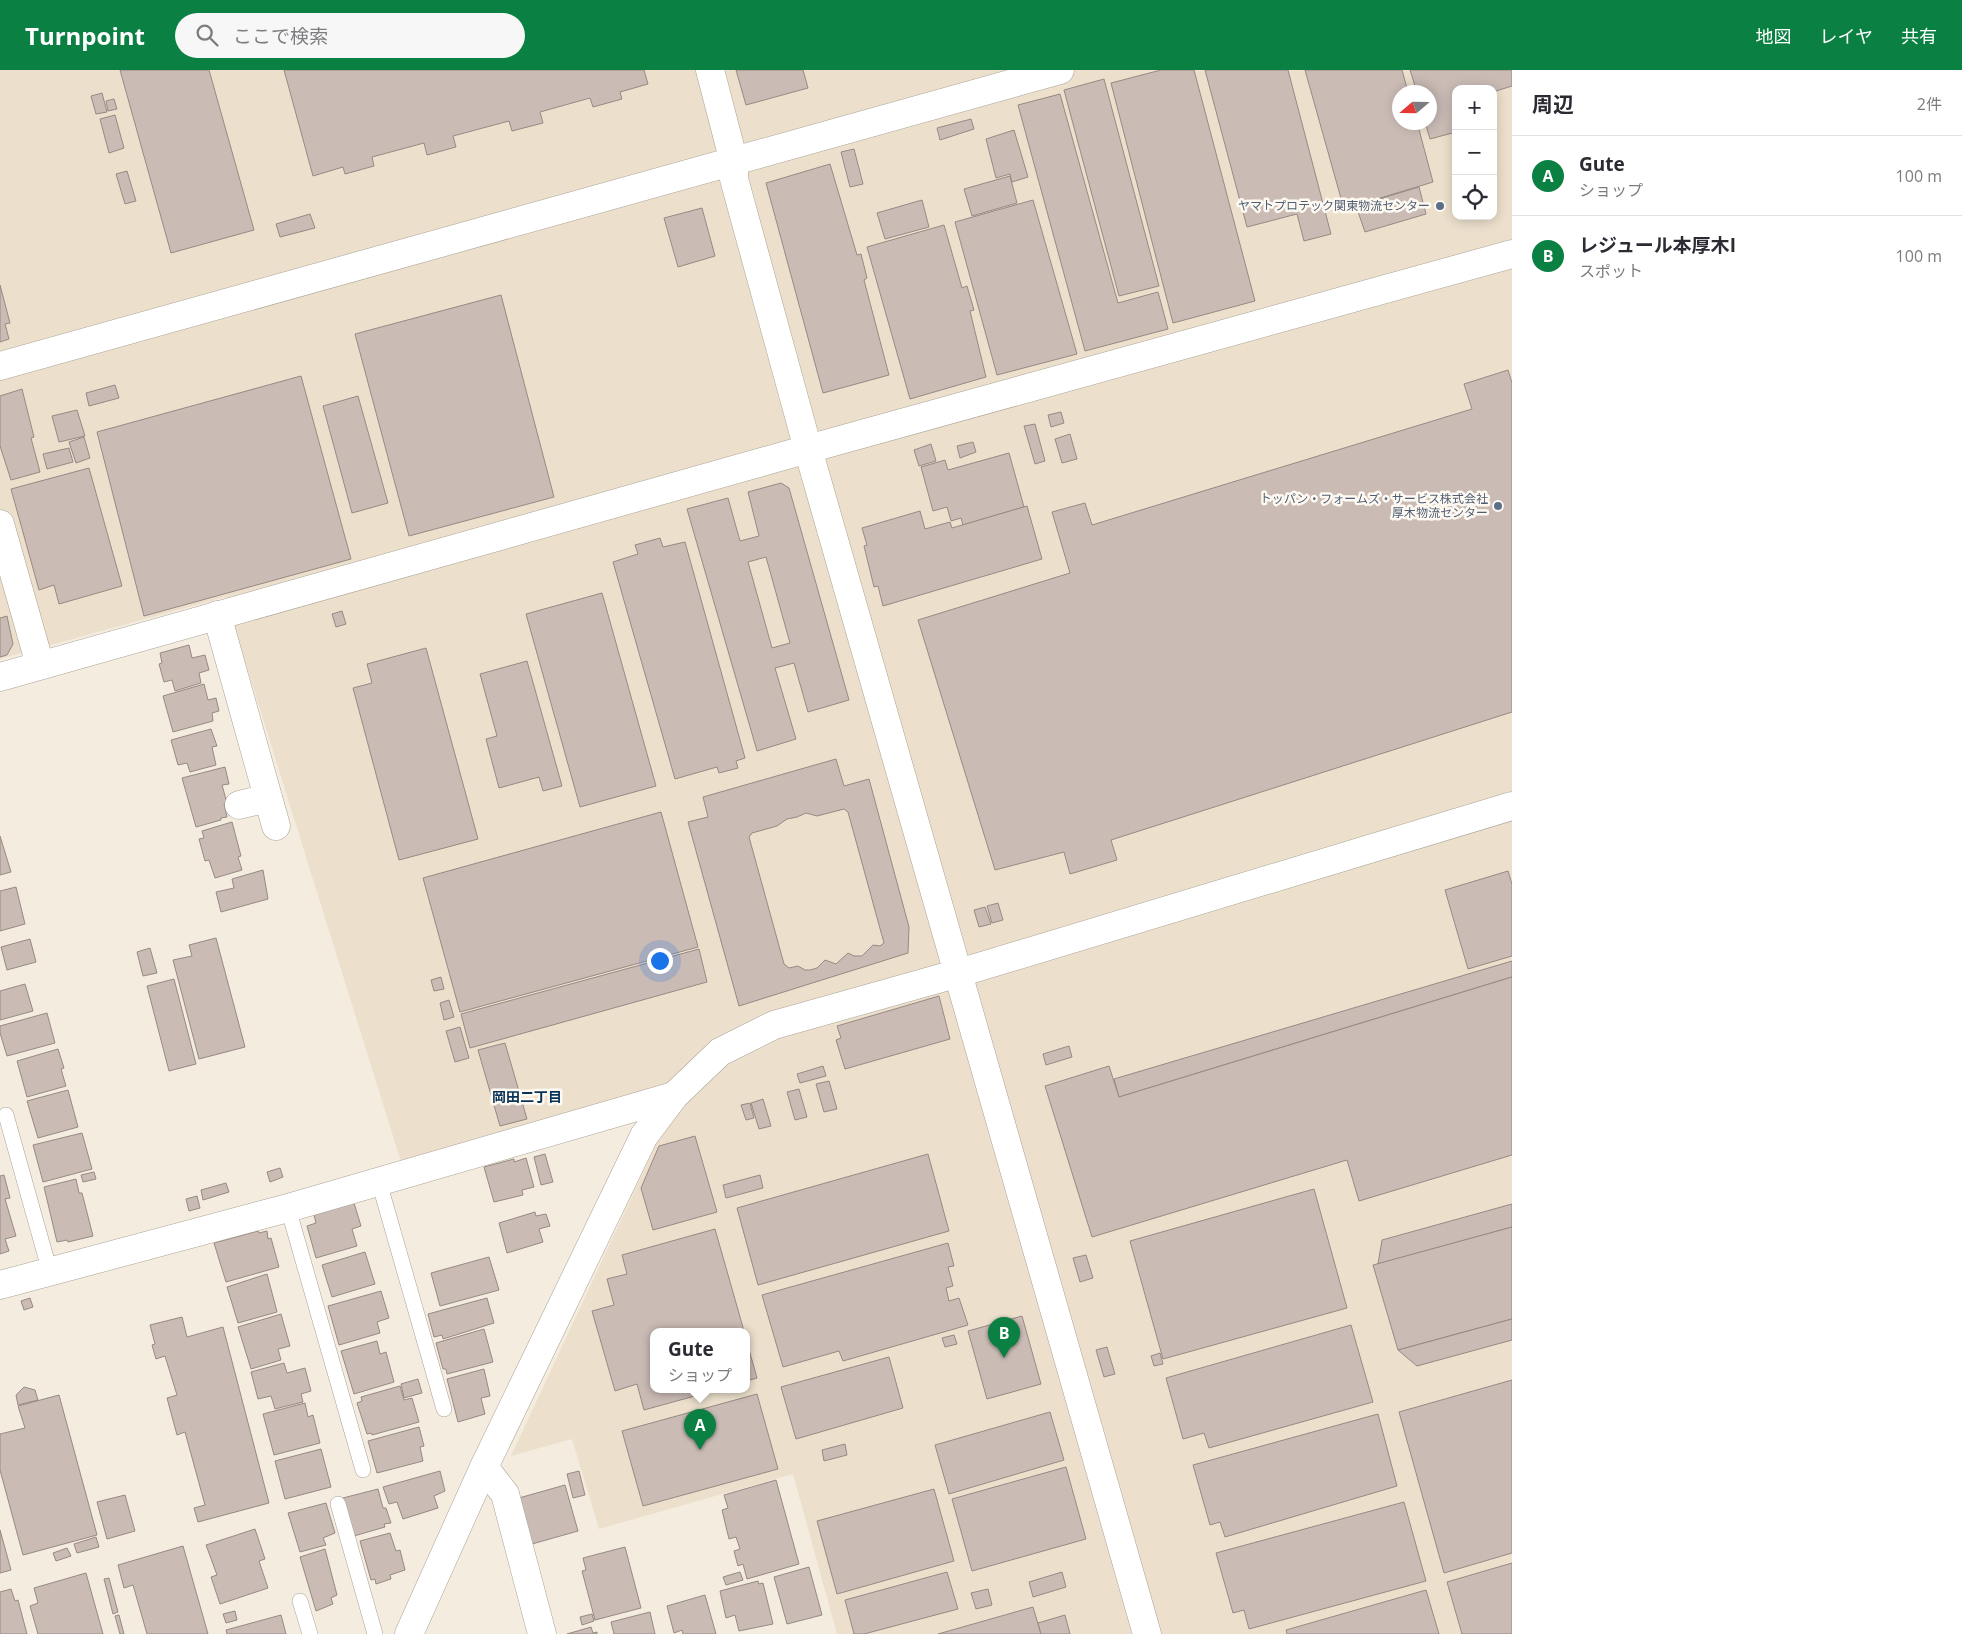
<!DOCTYPE html>
<html lang="ja">
<head>
<meta charset="utf-8">
<style>
  body { margin:0; font-family:"Open Sans","Noto Sans JP",sans-serif; background:#f7f7f7; color:#2b2b33 }
  .controls { position:absolute; right:15px; top:15px; display:grid; overflow:hidden; border-radius:10px; box-shadow:0 2px 12px #0003 }
  .controls button { width:45px; height:45px; display:grid; place-items:center; padding:0; border:0; border-bottom:1px solid #e1e1e2; background:#fff; color:#2b2b33; font:25px sans-serif }
  .compass { position:absolute; left:1392px; top:15px; width:45px; height:45px; border-radius:50%; background:#fff; box-shadow:0 2px 12px #0003; rotate:250deg }
  .you { position:absolute; left:659px; top:890px; width:18px; height:18px; margin:-12px; border:4px solid #fff; border-radius:50%; background:#1a73e8; box-shadow:0 0 0 8px #1a73e833 }
  .badge { display:grid; place-items:center; width:32px; height:32px; border-radius:50%; background:#0b8043; color:#fff; font-size:16px; font-weight:700 }
  .pin { position:absolute; translate:-50% -41px; filter:drop-shadow(0 1px 2px #0008) }
  .pin::after { content:''; position:absolute; top:26px; width:18px; height:15px; background:inherit; clip-path:polygon(0 0,100% 0,50% 100%) }
  .popup { position:absolute; left:650px; top:1258px; width:100px; height:65px; box-sizing:border-box; display:grid; place-content:center; border-radius:10px; background:#fff; filter:drop-shadow(0 1px 4px #0005); font-size:16px; white-space:nowrap; color:#7c7c81 }
  .popup b { font-size:19px; color:#2b2b33 }
  .popup::after { content:''; position:absolute; left:50%; top:100%; margin-left:-10px; border:10px solid transparent; border-top-color:#fff }
  .list { margin:0; padding:0; list-style:none }
  h2 { display:flex; justify-content:space-between; align-items:center; height:65px; margin:0; padding:0 20px; font-size:21px }
  h2 small { font-size:16px; font-weight:400; color:#7c7c81 }
  .list li { display:grid; grid-template-columns:32px 1fr auto; gap:15px; align-items:center; box-sizing:border-box; height:80px; padding:0 20px; border-top:1px solid #e1e1e2 }
  .list b { display:block; font-size:19px; white-space:nowrap }
  .list p { margin:0; font-size:16px; white-space:nowrap; color:#7c7c81 }
  .list em { font-size:16px; font-style:normal; color:#7c7c81 }
  .icon { flex:none; width:28px; height:28px; fill:none; stroke:currentColor; stroke-width:2; stroke-linecap:round; stroke-linejoin:round }
  .map { position:relative; flex:none; width:1512px; height:1564px; overflow:hidden }
  header { display:flex; align-items:center; gap:30px; box-sizing:border-box; height:70px; padding:0 25px; background:#0b8043; color:#fff }
  header strong { font-size:24px }
  nav { display:flex; gap:28px; margin-inline-start:auto; font-size:18px }
  .search { width:350px; height:45px; background:#f7f7f7; display:flex; align-items:center; gap:12px; box-sizing:border-box; padding:0 18px; border-radius:28px; color:#7c7c81; font-size:19px }
  main { display:flex }
  aside { flex:1; background:#fff }
  .map>svg:first-child { display:block }
</style>
</head>
<body>
<header>
<strong>Turnpoint</strong>
<div class="search"><svg class="icon" aria-label="search" viewBox="0 0 24 24"><circle cx="10" cy="10" r="6"/><path d="M15 15l6 6"/></svg>ここで検索</div>
<nav><a>地図</a><a>レイヤ</a><a>共有</a></nav>
</header>
<main>
<div class="map">
<svg width="1512" height="1564" viewBox="0 0 1512 1564">
  <rect width="100%" height="100%" fill="#f4ecdf"/>
  <path fill="#ece0cc" fill-rule="evenodd" d="M 0,0 L 1512,0 L 1512,1564 L 837,1564 L 793,1404 L 599,1459 L 572,1369 L 511,1386 L 668,1049 L 700,1010 L 402,1095 L 225,527 L 0,589 ZM 1456,19 L 1493,19 L 1493,146 L 1456,146 ZM 1400,22 L 1430,22 L 1430,52 L 1400,52 ZM 654,1261 L 746,1261 L 746,1319 L 654,1319 Z"/>
  <g fill="#cabbb5" stroke="#978983" fill-rule="evenodd">
    <polygon points="120,0 209,0 254,160 171,183"/>
    <polygon points="284,0 644,0 648,14 620,22 622,29 593,37 590,28 540,42 543,53 512,61 509,51 453,66 456,77 427,85 424,73 372,87 374,96 345,104 343,97 313,106"/>
    <polygon points="736,0 803,0 808,18 746,35"/>
    <polygon points="1161,0 1194,0 1255,231 1173,253 1111,13"/>
    <polygon points="1205,0 1288,0 1331,164 1304,171 1297,144 1247,157"/>
    <polygon points="1305,0 1402,0 1408,22 1400,22 1400,52 1417,52 1433,112 1344,139"/>
    <polygon points="1410,0 1512,0 1512,16 1493,22 1493,19 1456,19 1456,62 1430,69 1425,52 1430,52 1430,22 1417,22"/>
    <polygon points="1104,9 1159,216 1119,226 1064,20"/>
    <polygon points="102,23 107,42 96,44 91,26"/>
    <polygon points="1060,24 1118,233 1158,222 1168,259 1085,281 1018,35"/>
    <polygon points="114,29 117,39 108,41 106,31"/>
    <polygon points="115,45 124,78 109,83 100,49"/>
    <polygon points="971,49 974,59 940,70 937,58"/>
    <polygon points="1014,60 1028,107 1012,112 1010,104 996,108 986,69"/>
    <polygon points="854,79 863,114 850,117 841,82"/>
    <polygon points="830,94 857,185 861,184 867,208 864,210 889,305 823,323 766,113"/>
    <polygon points="127,101 136,131 125,134 116,104"/>
    <polygon points="1010,106 1017,133 972,146 964,119"/>
    <polygon points="1419,117 1426,144 1365,162 1356,136"/>
    <polygon points="922,130 929,157 885,169 877,143"/>
    <polygon points="1033,130 1077,284 997,305 955,152"/>
    <polygon points="702,138 715,186 678,197 664,148"/>
    <polygon points="310,144 315,158 280,167 276,154"/>
    <polygon points="944,155 962,218 967,216 974,240 970,241 986,307 910,329 867,177"/>
    <polygon points="0,215 10,253 5,254 9,269 0,272"/>
    <polygon points="501,225 554,427 409,466 355,264"/>
    <polygon points="1508,300 1512,313 1512,642 1111,770 1117,790 1070,804 1064,782 995,800 918,550 1070,503 1052,442 1085,433 1092,455 1472,339 1464,314"/>
    <polygon points="301,306 351,489 144,546 97,362"/>
    <polygon points="115,315 119,328 89,336 86,323"/>
    <polygon points="22,319 34,367 31,368 40,402 11,410 0,376 0,326"/>
    <polygon points="358,326 388,433 352,443 323,336"/>
    <polygon points="77,340 85,366 59,372 52,346"/>
    <polygon points="1061,342 1064,353 1051,357 1048,345"/>
    <polygon points="1035,354 1045,391 1035,394 1024,356"/>
    <polygon points="1070,364 1077,389 1062,393 1055,369"/>
    <polygon points="84,367 90,388 76,393 69,372"/>
    <polygon points="973,372 976,382 960,388 957,376"/>
    <polygon points="931,374 936,391 919,396 914,380"/>
    <polygon points="69,378 73,392 47,399 43,384"/>
    <polygon points="1009,383 1024,437 963,455 961,448 951,451 947,437 933,441 921,397 945,390 948,400"/>
    <polygon points="89,398 122,516 59,534 54,515 39,520 11,419"/>
    <path d="M 781,413 L 789,418 L 849,630 L 808,642 L 794,593 L 775,598 L 796,669 L 757,681 L 687,439 L 728,428 L 740,471 L 759,466 L 748,422 ZM 766,487 L 790,573 L 772,578 L 748,492 Z"/>
    <polygon points="1027,436 1042,489 883,536 878,516 874,517 864,476 867,475 862,458 920,441 925,459 950,452 952,458"/>
    <polygon points="660,468 663,477 685,472 745,688 736,691 738,698 719,703 717,697 675,709 613,492 638,484 635,475"/>
    <polygon points="602,523 656,716 580,737 526,544"/>
    <polygon points="342,541 346,554 336,557 332,544"/>
    <polygon points="7,546 13,574 7,585 0,587 0,548"/>
    <polygon points="189,575 192,588 205,585 209,600 199,603 201,613 175,621 172,610 164,612 159,594 162,593 160,583"/>
    <polygon points="426,578 478,769 399,790 353,618 372,613 367,594"/>
    <polygon points="527,591 562,716 543,721 539,707 499,718 486,669 497,666 480,604"/>
    <polygon points="204,614 208,630 216,628 219,641 212,643 213,651 173,662 163,626"/>
    <polygon points="211,659 217,676 212,677 216,695 190,702 187,693 178,695 171,670"/>
    <path d="M 836,689 L 844,716 L 869,709 L 909,857 L 908,883 L 739,936 L 688,752 L 708,747 L 703,727 ZM 844,739 L 848,742 L 884,873 L 880,876 L 873,875 L 862,886 L 854,886 L 848,883 L 836,894 L 825,890 L 817,898 L 810,900 L 805,900 L 798,896 L 789,898 L 784,894 L 749,767 L 752,763 L 777,756 L 787,749 L 797,747 L 806,743 L 817,746 Z"/>
    <polygon points="225,697 229,714 222,715 227,733 224,734 227,747 221,748 221,750 196,757 182,708"/>
    <polygon points="661,742 698,877 460,942 423,808"/>
    <polygon points="232,752 241,786 238,787 242,800 215,808 209,790 205,791 199,769 204,768 202,761"/>
    <polygon points="0,766 11,802 0,805"/>
    <polygon points="263,800 268,829 221,842 216,822 234,818 232,809"/>
    <polygon points="1508,801 1512,814 1512,886 1468,899 1445,820"/>
    <polygon points="16,817 25,854 0,861 0,821"/>
    <polygon points="998,833 1003,850 992,853 987,836"/>
    <polygon points="985,837 991,854 979,857 974,840"/>
    <polygon points="216,868 245,977 199,989 173,890 192,886 189,875"/>
    <polygon points="30,869 36,892 7,900 1,877"/>
    <polygon points="150,878 157,903 143,906 137,882"/>
    <polygon points="699,879 707,912 470,978 461,944"/>
    <polygon points="1512,891 1512,907 1119,1027 1114,1009"/>
    <polygon points="441,907 444,919 434,921 431,910"/>
    <polygon points="1512,907 1512,1085 1359,1131 1347,1090 1092,1167 1045,1016 1109,996 1119,1027"/>
    <polygon points="174,909 196,994 169,1001 147,916"/>
    <polygon points="25,914 33,941 0,950 0,921"/>
    <polygon points="939,926 950,969 845,999 836,970 841,968 837,956"/>
    <polygon points="449,930 454,947 444,950 440,933"/>
    <polygon points="47,943 55,973 7,986 0,963 0,956"/>
    <polygon points="460,957 469,988 455,992 446,961"/>
    <polygon points="505,973 527,1049 500,1056 478,980"/>
    <polygon points="1069,976 1072,987 1046,995 1043,984"/>
    <polygon points="58,979 64,998 61,999 66,1016 27,1027 17,991"/>
    <polygon points="823,996 826,1006 800,1013 797,1004"/>
    <polygon points="829,1011 837,1039 824,1042 816,1014"/>
    <polygon points="799,1019 807,1047 795,1050 787,1022"/>
    <polygon points="68,1020 78,1057 38,1068 27,1031"/>
    <polygon points="763,1029 771,1056 759,1059 751,1033"/>
    <polygon points="750,1033 754,1048 746,1050 741,1035"/>
    <polygon points="82,1063 92,1099 43,1112 33,1075"/>
    <polygon points="695,1066 717,1142 653,1160 641,1118 659,1076"/>
    <polygon points="545,1084 553,1112 541,1115 534,1087"/>
    <polygon points="928,1084 949,1161 758,1215 737,1138"/>
    <polygon points="526,1088 534,1117 522,1120 523,1125 494,1132 484,1097 514,1089 514,1092"/>
    <polygon points="280,1098 283,1107 270,1112 267,1102"/>
    <polygon points="94,1102 96,1109 83,1112 81,1105"/>
    <polygon points="4,1105 10,1128 5,1129 16,1166 5,1169 9,1181 0,1184 0,1106"/>
    <polygon points="760,1105 763,1118 726,1128 723,1115"/>
    <polygon points="76,1109 79,1123 82,1123 93,1166 68,1172 67,1170 57,1172 44,1117"/>
    <polygon points="226,1113 229,1122 203,1130 201,1120"/>
    <polygon points="1314,1119 1347,1238 1163,1289 1130,1171"/>
    <polygon points="197,1126 200,1138 189,1141 186,1129"/>
    <polygon points="354,1133 361,1156 352,1159 357,1176 316,1188 307,1156 316,1153 314,1145"/>
    <polygon points="1512,1134 1512,1157 1378,1194 1382,1170"/>
    <polygon points="535,1142 536,1146 546,1144 550,1156 539,1159 543,1172 507,1183 499,1153"/>
    <polygon points="1512,1157 1512,1249 1398,1280 1373,1195"/>
    <polygon points="715,1159 744,1261 654,1261 654,1319 720,1319 644,1340 637,1314 615,1321 592,1241 614,1235 607,1209 627,1204 622,1185"/>
    <polygon points="258,1161 259,1163 267,1161 268,1169 271,1168 279,1197 226,1212 214,1173"/>
    <polygon points="948,1173 954,1196 948,1197 953,1216 946,1218 949,1231 959,1228 968,1255 843,1291 839,1281 783,1297 762,1225"/>
    <polygon points="365,1182 375,1214 332,1227 322,1195"/>
    <polygon points="1086,1185 1093,1208 1080,1212 1073,1188"/>
    <polygon points="489,1187 499,1220 440,1236 431,1203"/>
    <polygon points="267,1204 277,1242 238,1253 227,1217"/>
    <polygon points="381,1221 389,1248 377,1252 380,1263 339,1275 328,1236"/>
    <polygon points="30,1228 33,1237 24,1240 21,1231"/>
    <polygon points="487,1228 494,1253 443,1269 442,1265 434,1267 428,1244"/>
    <polygon points="281,1244 290,1276 278,1279 281,1290 251,1299 238,1257"/>
    <polygon points="1022,1246 1041,1314 987,1329 968,1261"/>
    <polygon points="182,1247 187,1267 223,1257 269,1433 198,1452 194,1438 205,1435 185,1362 177,1365 167,1328 177,1325 165,1286 156,1289 152,1275 155,1274 150,1255"/>
    <polygon points="1512,1249 1512,1270 1417,1296 1398,1280"/>
    <polygon points="1351,1255 1373,1332 1209,1378 1204,1363 1183,1369 1166,1308"/>
    <polygon points="484,1259 493,1292 447,1304 446,1299 443,1299 436,1273"/>
    <polygon points="954,1265 957,1274 945,1277 942,1268"/>
    <polygon points="746,1269 757,1308 746,1311"/>
    <polygon points="377,1271 380,1284 386,1282 394,1312 354,1324 341,1281"/>
    <polygon points="1107,1277 1115,1304 1104,1307 1096,1280"/>
    <polygon points="1160,1283 1163,1294 1154,1296 1151,1286"/>
    <polygon points="889,1287 903,1338 796,1369 781,1317"/>
    <polygon points="284,1293 287,1303 305,1298 311,1321 301,1324 303,1332 275,1339 271,1326 258,1329 251,1302"/>
    <polygon points="484,1299 490,1326 481,1328 485,1344 458,1352 447,1309"/>
    <polygon points="418,1309 422,1323 404,1328 401,1314"/>
    <polygon points="1512,1310 1512,1483 1444,1503 1399,1342"/>
    <polygon points="400,1316 404,1330 412,1328 419,1352 372,1365 371,1363 367,1364 357,1333 362,1331 361,1327"/>
    <polygon points="24,1317 35,1320 38,1330 18,1335 16,1325"/>
    <polygon points="757,1324 778,1399 643,1436 622,1361"/>
    <polygon points="59,1325 97,1465 23,1485 0,1400 0,1364 25,1358 18,1336"/>
    <polygon points="305,1333 308,1347 313,1345 320,1373 274,1385 263,1344"/>
    <polygon points="1050,1342 1064,1390 949,1424 935,1375"/>
    <polygon points="1378,1344 1397,1416 1225,1467 1220,1452 1210,1455 1193,1395"/>
    <polygon points="419,1357 424,1376 420,1377 423,1391 377,1403 368,1371"/>
    <polygon points="845,1374 847,1385 824,1391 822,1380"/>
    <polygon points="321,1379 331,1417 285,1429 275,1391"/>
    <polygon points="1066,1397 1086,1469 972,1501 952,1429"/>
    <polygon points="440,1401 445,1421 434,1426 438,1438 403,1449 397,1432 389,1434 383,1417"/>
    <polygon points="579,1401 585,1425 573,1428 567,1404"/>
    <polygon points="776,1410 799,1494 747,1509 743,1494 738,1496 734,1481 740,1479 736,1467 729,1469 722,1440 728,1438 724,1425"/>
    <polygon points="565,1415 578,1461 532,1474 519,1428"/>
    <polygon points="378,1419 383,1438 386,1438 391,1453 384,1454 385,1457 354,1466 343,1428"/>
    <polygon points="934,1419 954,1491 837,1524 817,1451"/>
    <polygon points="125,1425 135,1461 107,1469 97,1432"/>
    <polygon points="1404,1432 1426,1511 1249,1559 1244,1540 1233,1543 1216,1483"/>
    <polygon points="326,1433 335,1463 323,1468 326,1475 300,1482 288,1443"/>
    <polygon points="255,1459 265,1489 259,1491 268,1518 220,1534 211,1507 217,1505 206,1475"/>
    <polygon points="0,1460 11,1500 0,1503"/>
    <polygon points="390,1463 396,1481 400,1480 405,1500 390,1505 391,1509 376,1514 375,1509 371,1510 360,1471"/>
    <polygon points="96,1467 99,1477 77,1483 74,1474"/>
    <polygon points="183,1476 208,1564 147,1564 133,1515 124,1518 118,1495"/>
    <polygon points="625,1477 641,1538 595,1550 582,1501 586,1500 583,1488"/>
    <polygon points="67,1478 71,1486 56,1491 53,1483"/>
    <polygon points="325,1479 337,1525 331,1528 333,1534 316,1541 300,1487"/>
    <polygon points="1512,1493 1512,1564 1462,1564 1447,1512"/>
    <polygon points="809,1497 822,1545 787,1554 774,1507"/>
    <polygon points="740,1502 743,1510 726,1515 723,1507"/>
    <polygon points="947,1502 958,1539 864,1564 854,1564 845,1530"/>
    <polygon points="1062,1502 1066,1517 1033,1527 1029,1512"/>
    <polygon points="86,1503 103,1564 38,1564 30,1536 38,1533 34,1518"/>
    <polygon points="109,1508 118,1542 113,1544 104,1509"/>
    <polygon points="758,1511 759,1514 763,1513 773,1554 739,1561 735,1545 726,1548 720,1521"/>
    <polygon points="11,1519 15,1531 18,1530 27,1564 0,1564 0,1522"/>
    <polygon points="988,1519 992,1535 976,1539 971,1523"/>
    <polygon points="1426,1520 1439,1564 1287,1564 1286,1560"/>
    <polygon points="705,1525 716,1564 683,1564 682,1560 674,1563 667,1536"/>
    <polygon points="1033,1537 1041,1564 938,1564"/>
    <polygon points="235,1541 237,1550 226,1553 223,1544"/>
    <polygon points="650,1542 655,1564 614,1564 611,1552"/>
    <polygon points="592,1544 594,1551 582,1555 580,1547"/>
    <polygon points="119,1545 124,1564 120,1564 115,1546"/>
    <polygon points="281,1545 286,1564 227,1564 226,1560"/>
    <polygon points="1065,1545 1070,1564 1041,1564 1038,1553"/>
    <polygon points="591,1557 593,1563 597,1562 597,1564 567,1564"/>
  </g>
  <g fill="none" stroke-linecap="round" stroke-linejoin="round">
    <g stroke="#aaa396" stroke-width="16">
      <g id="lane">
        <polyline points="6,1045 50,1202"/>
        <polyline points="379,1112 444,1339"/>
        <polyline points="288,1138 363,1400"/>
        <polyline points="338,1434 375,1564"/>
        <polyline points="300,1531 310,1564"/>
      </g>
    </g>
    <g stroke="#aaa396" stroke-width="29">
      <g id="street">
        <polyline points="710,0 734,92 734,109 808,379 1147,1564"/>
        <polyline points="0,296 1060,0"/>
        <polyline points="0,454 40,595"/>
        <polyline points="217,545 276,756"/>
        <polyline points="0,607 808,379 1512,184"/>
        <polyline points="239,735 268,728"/>
        <polyline points="0,1215 288,1138 674,1026"/>
        <polyline points="484,1397 505,1424 542,1564"/>
      </g>
    </g>
    <g stroke="#aaa396" stroke-width="29">
      <polyline id="secondary" points="409,1564 484,1397 644,1066 674,1026 720,982 774,955 959,903 1512,736"/>
    </g>
    <use href="#lane" stroke="#fff" stroke-width="15"/>
    <use href="#street" stroke="#fff" stroke-width="28"/>
    <use href="#secondary" stroke="#fff" stroke-width="28"/>
  </g>
  <g fill="#5c6f8a" stroke="#fef9f1" stroke-width="2">
    <circle cx="1440" cy="136" r="5"/>
    <circle cx="1498" cy="436" r="5"/>
  </g>
  <g text-anchor="middle" stroke-width="5" stroke-linejoin="round" paint-order="stroke">
    <g font-size="12" fill="#4e5e75" stroke="#fef9f1" text-anchor="end">
      <text x="1430" y="140">ヤマトプロテック関東物流センター</text>
      <text x="1488" y="433">トッパン・フォームズ・サービス株式会社<tspan x="1488" dy="14">厚木物流センター</tspan></text>
    </g>
    <g font-size="14" font-weight="bold" fill="#073358" stroke="#fef9f1">
      <text x="527" y="1032">岡田二丁目</text>
    </g>
  </g>
</svg>
<div class="controls">
<button>+</button>
<button>−</button>
<button><svg class="icon" aria-label="locate" viewBox="0 0 24 24"><circle cx="12" cy="12" r="6"/><path d="M12 2v4M12 18v4M2 12h4M18 12h4"/></svg></button>
</div>
<svg class="compass" viewBox="-18 -18 36 36"><path d="M0-13l5 13h-10z" fill="#e53935"/><path d="M0 13l5-13h-10z" fill="#7c7c81"/></svg>
<div class="you"></div>
<div class="pin badge" style="left:700px;top:1380px">A</div>
<div class="popup"><b>Gute</b>ショップ</div>
<div class="pin badge" style="left:1004px;top:1288px">B</div>
</div>
<aside>
<h2>周辺<small>2件</small></h2>
<ul class="list">
<li><span class="badge">A</span><div><b>Gute</b><p>ショップ</p></div><em>100 m</em></li>
<li><span class="badge">B</span><div><b>レジュール本厚木I</b><p>スポット</p></div><em>100 m</em></li>
</ul>
</aside>
</main>
</body>
</html>
